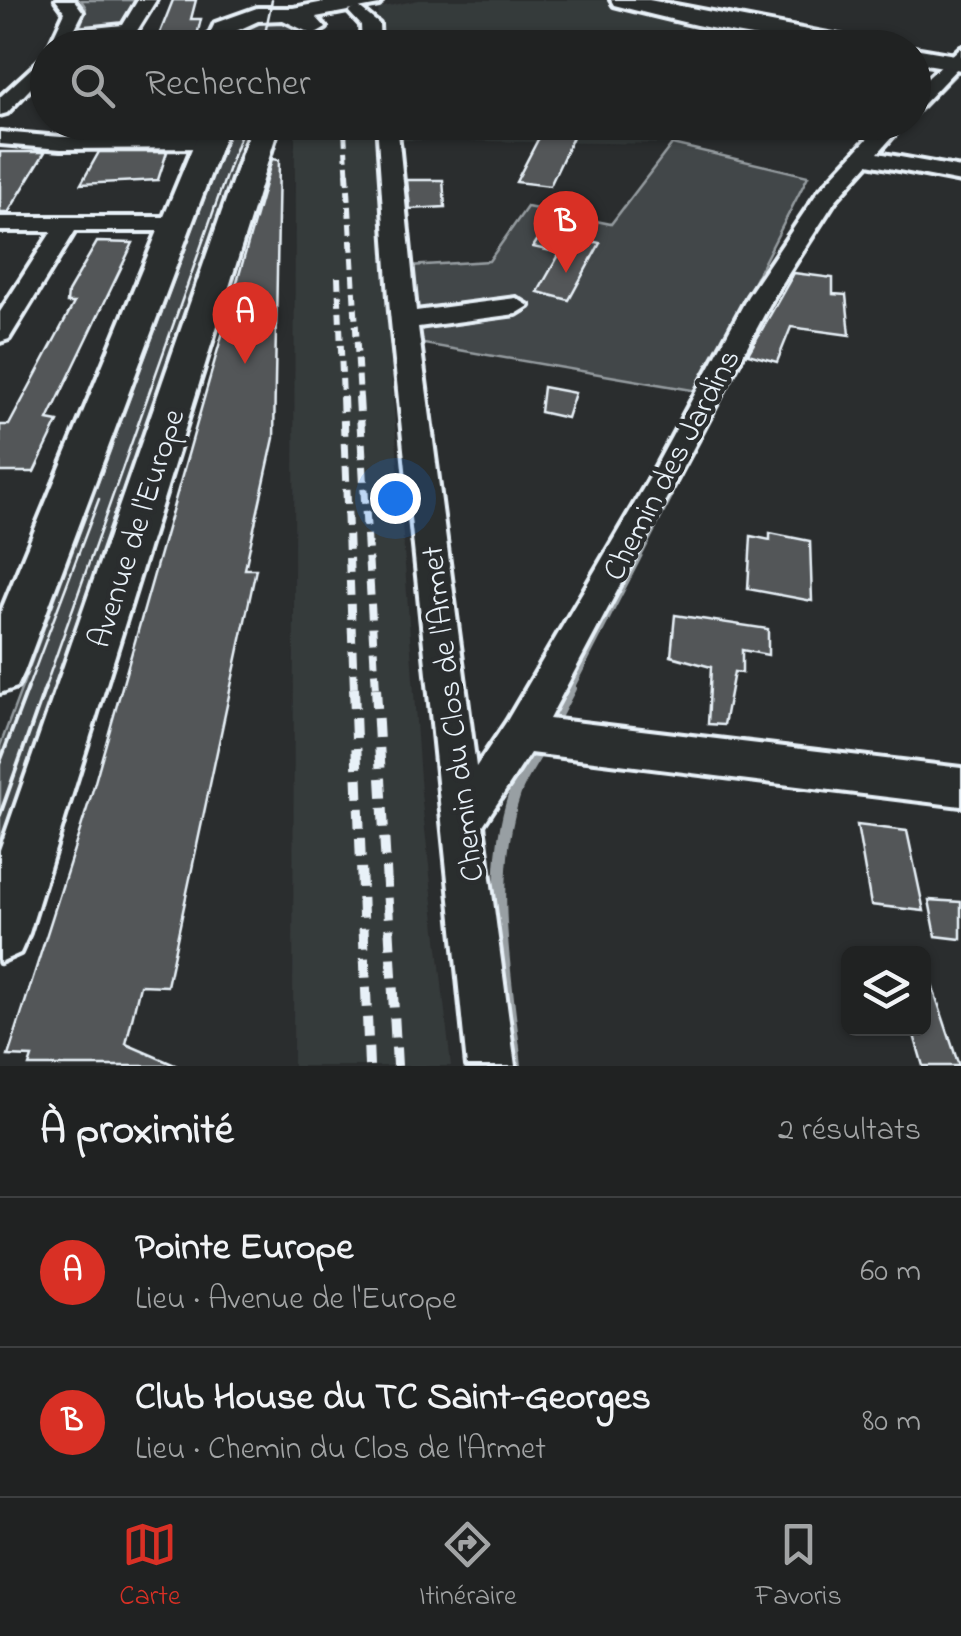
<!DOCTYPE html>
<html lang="fr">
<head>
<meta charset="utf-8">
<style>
  body { margin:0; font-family:"Indie Flower",sans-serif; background:#2d2f2f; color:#f1f3f6 }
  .controls { position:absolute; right:30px; bottom:30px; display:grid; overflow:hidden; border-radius:15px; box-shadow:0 2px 8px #0004 }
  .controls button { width:90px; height:90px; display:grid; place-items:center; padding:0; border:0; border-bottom:2px solid #3d3f40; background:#202222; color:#f1f3f6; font:50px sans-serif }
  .you { position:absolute; left:395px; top:498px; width:35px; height:35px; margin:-25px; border:8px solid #fff; border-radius:50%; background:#1a73e8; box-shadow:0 0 0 15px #1a73e833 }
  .badge { display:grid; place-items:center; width:65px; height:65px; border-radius:50%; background:#d93025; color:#fff; font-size:32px; font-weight:700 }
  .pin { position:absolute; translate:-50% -82px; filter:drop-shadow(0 2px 5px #0008) }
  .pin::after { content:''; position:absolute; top:52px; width:35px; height:30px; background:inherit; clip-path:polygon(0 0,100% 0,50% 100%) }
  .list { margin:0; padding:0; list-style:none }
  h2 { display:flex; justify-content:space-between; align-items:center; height:130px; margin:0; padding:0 40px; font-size:42px }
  h2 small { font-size:32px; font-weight:400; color:#a2a4a5 }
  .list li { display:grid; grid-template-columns:65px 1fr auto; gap:30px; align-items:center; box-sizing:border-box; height:150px; padding:0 40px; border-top:2px solid #3d3f40 }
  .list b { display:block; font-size:38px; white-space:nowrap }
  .list p { margin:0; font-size:32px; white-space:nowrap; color:#a2a4a5 }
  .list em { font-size:32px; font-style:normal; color:#a2a4a5 }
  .icon { flex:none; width:55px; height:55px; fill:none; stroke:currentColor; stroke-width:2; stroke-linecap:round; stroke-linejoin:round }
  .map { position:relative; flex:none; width:961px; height:1066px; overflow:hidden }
  .search { position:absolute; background:#202222; box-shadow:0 2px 8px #0004; left:30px; right:30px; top:30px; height:110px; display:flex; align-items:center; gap:25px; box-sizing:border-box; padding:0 35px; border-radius:55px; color:#a2a4a5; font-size:38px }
  .sheet { height:430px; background:#202222 }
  nav { display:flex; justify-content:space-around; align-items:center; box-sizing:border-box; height:140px; border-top:2px solid #3d3f40; background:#202222; font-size:28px; color:#a2a4a5 }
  nav a { display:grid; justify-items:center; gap:5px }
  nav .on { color:#d93025 }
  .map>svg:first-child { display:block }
</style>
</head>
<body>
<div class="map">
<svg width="961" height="1066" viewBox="0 0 961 1066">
  <rect width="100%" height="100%" fill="#2a2d2e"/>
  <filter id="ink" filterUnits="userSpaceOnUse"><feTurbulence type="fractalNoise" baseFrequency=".01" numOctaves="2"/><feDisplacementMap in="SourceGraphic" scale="20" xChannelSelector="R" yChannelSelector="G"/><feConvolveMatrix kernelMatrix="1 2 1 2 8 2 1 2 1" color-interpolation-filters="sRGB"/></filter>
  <g filter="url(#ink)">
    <g fill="#363a3b">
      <polygon points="419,0 605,0 689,23 672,47 372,48 379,8"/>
      <polygon points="295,123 374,123 421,793 451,1066 293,1066"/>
      <polygon points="392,123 689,123 672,144 393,140"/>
    </g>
    <g fill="#424648" stroke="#959ca0" stroke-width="2.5">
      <polygon points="81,0 140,0 125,28 79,31 86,8"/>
      <polygon points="260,20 289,22 297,34 266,46 235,38 237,30"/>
      <polygon points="232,123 251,123 0,852 0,746"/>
      <polygon points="672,144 808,176 698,391 418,343 409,266 489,261 527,207 611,224"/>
    </g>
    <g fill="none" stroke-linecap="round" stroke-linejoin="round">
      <g stroke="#989fa3" stroke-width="6">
        <polyline points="914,115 959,69"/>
        <polyline points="886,143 906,122"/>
      </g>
      <polyline stroke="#989fa3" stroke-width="10" points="568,690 668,496"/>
      <g stroke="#989fa3" stroke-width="12">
        <polyline points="548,730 570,688"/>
        <path d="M 516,1066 C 507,979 486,878 515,793 C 521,776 533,761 541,745"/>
      </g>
    </g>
    <g fill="#535759" stroke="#e8f1f8" stroke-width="2.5">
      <polygon points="173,0 196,0 191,19 201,19 194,48 154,48"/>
      <polygon points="547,122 580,122 550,186 516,182"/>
      <polygon points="0,152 45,152 8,213 0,213"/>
      <polygon points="99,152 167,152 158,180 81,184"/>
      <polygon points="272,159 279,160 274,438 245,569 256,569 167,986 140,985 126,1044 177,1066 29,1066 32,1057 8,1056 91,796"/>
      <polygon points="407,180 443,180 445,207 410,209"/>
      <polygon points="548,224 590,234 586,240 600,243 569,300 538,292 560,253 533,247"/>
      <polygon points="97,242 133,243 48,420 58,422 34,472 0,472 0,425 9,425 74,303 67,303 68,292"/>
      <polygon points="794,273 833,278 833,294 846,295 850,335 791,327 777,362 748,354"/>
      <polygon points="543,387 575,393 567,418 540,412"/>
      <polygon points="770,533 810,541 812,601 748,589 751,536 770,540"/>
      <polygon points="675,615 768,629 768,655 742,650 742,673 734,672 724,725 708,724 711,667 671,656"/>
      <polygon points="857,825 907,831 924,911 871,905"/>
      <polygon points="929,900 961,902 961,939 936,936"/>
      <polygon points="924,973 928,973 959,1066 923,1066 912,1028 924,1028"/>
    </g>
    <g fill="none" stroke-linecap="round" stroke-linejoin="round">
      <g stroke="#e8f1f8" stroke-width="8">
        <g id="minor">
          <polygon points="56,0 74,0 83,12 74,30 123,25 138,0 156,0 135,34 68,42 65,48 48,49 65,12"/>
          <polygon points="358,7 379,24 380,48 362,48 361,25 349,12"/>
          <polygon points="961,47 961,64 921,106 914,108 914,91"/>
          <polygon points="48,53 48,70 7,113 0,115 0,97"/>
          <polygon points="377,122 397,122 416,311 516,298 529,306 516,314 418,327 476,767 507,721 649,479 748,296 818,192 883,122 905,122 878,153 961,168 961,182 868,164 835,201 774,296 549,719 961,768 961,806 530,753 483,825 515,1066 467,1066 390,312"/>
          <polygon points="0,132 61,137 209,136 220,142 209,148 61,149 0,144"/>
          <polygon points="0,217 177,217 189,224 177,231 75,231 9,339 0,342 0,312 52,231 0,231"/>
        </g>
      </g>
      <g stroke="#e8f1f8" stroke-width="8">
        <g id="major">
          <polygon points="335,0 382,0 379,5 316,17 326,28 314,35 283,20 258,21 234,32 231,39 238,48 213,48 207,40 215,23 257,8 293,8"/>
          <path d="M 611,0 L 649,0 L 865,41 L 877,48 C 788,48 700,27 614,5 Z"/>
          <polygon points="914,48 961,56 961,70 914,62"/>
          <polygon points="203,122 230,122 24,672 17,687 0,693 0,614"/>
          <polygon points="253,122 280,122 29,933 20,953 0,962 0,850"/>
        </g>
      </g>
      <polyline stroke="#e8f1f8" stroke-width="4" stroke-dasharray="6 5" stroke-linecap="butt" points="155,45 161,48"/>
      <use href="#minor" fill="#2a2d2e" fill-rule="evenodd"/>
      <use href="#major" fill="#2a2d2e" fill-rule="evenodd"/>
      <g stroke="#e8f1f8" stroke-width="2.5">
        <polyline points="262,48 272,0"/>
        <polyline points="27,690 99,499"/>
        <polyline points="44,690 245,122"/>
      </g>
      <g stroke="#e8f1f8" stroke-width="4">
        <polyline points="0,762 28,688"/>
        <polyline points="0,815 45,688"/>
      </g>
      <polyline stroke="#e8f1f8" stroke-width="5" stroke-dasharray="9 5" stroke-linecap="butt" points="344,122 347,175"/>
      <g stroke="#e8f1f8" stroke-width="6" stroke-dasharray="11 6" stroke-linecap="butt">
        <polyline points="347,172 360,399"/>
        <polyline points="338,277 343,399"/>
      </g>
      <g stroke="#e8f1f8" stroke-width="8" stroke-dasharray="15 8" stroke-linecap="butt">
        <polyline points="343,397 354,690"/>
        <polyline points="359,397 376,690"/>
      </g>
      <g stroke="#e8f1f8" stroke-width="10" stroke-dasharray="20 10" stroke-linecap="butt">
        <polyline points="354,688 369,1066"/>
        <polyline points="376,688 397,1066"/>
      </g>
    </g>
  </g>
  <g text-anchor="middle" stroke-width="9" stroke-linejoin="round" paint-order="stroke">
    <g font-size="32" fill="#e8f1f8" stroke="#2a2d2e">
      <text transform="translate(670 464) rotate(-62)" y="11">Chemin des Jardins</text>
      <text transform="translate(135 528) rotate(-72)" y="11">Avenue de l'Europe</text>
      <text transform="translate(451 714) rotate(-97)" y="11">Chemin du Clos de l'Armet</text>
    </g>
  </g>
</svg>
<div class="controls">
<button><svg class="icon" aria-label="layers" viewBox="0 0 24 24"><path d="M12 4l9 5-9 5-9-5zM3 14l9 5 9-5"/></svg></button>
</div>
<div class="you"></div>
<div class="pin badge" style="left:245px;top:364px">A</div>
<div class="pin badge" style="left:566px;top:273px">B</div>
<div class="search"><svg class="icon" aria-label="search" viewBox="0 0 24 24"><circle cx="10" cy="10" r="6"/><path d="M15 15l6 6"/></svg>Rechercher</div>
</div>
<section class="sheet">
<h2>À proximité<small>2 résultats</small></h2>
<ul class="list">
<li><span class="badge">A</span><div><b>Pointe Europe</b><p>Lieu · Avenue de l'Europe</p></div><em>60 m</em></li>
<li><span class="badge">B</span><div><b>Club House du TC Saint-Georges</b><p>Lieu · Chemin du Clos de l'Armet</p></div><em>80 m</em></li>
</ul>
</section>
<nav>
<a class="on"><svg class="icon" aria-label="map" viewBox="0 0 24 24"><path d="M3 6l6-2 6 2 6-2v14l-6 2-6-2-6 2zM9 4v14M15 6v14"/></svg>Carte</a>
<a><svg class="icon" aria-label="directions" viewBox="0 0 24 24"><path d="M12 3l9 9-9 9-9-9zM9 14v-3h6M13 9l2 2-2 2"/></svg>Itinéraire</a>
<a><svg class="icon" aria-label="saved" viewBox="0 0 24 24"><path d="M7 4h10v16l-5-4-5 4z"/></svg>Favoris</a>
</nav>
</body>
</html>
